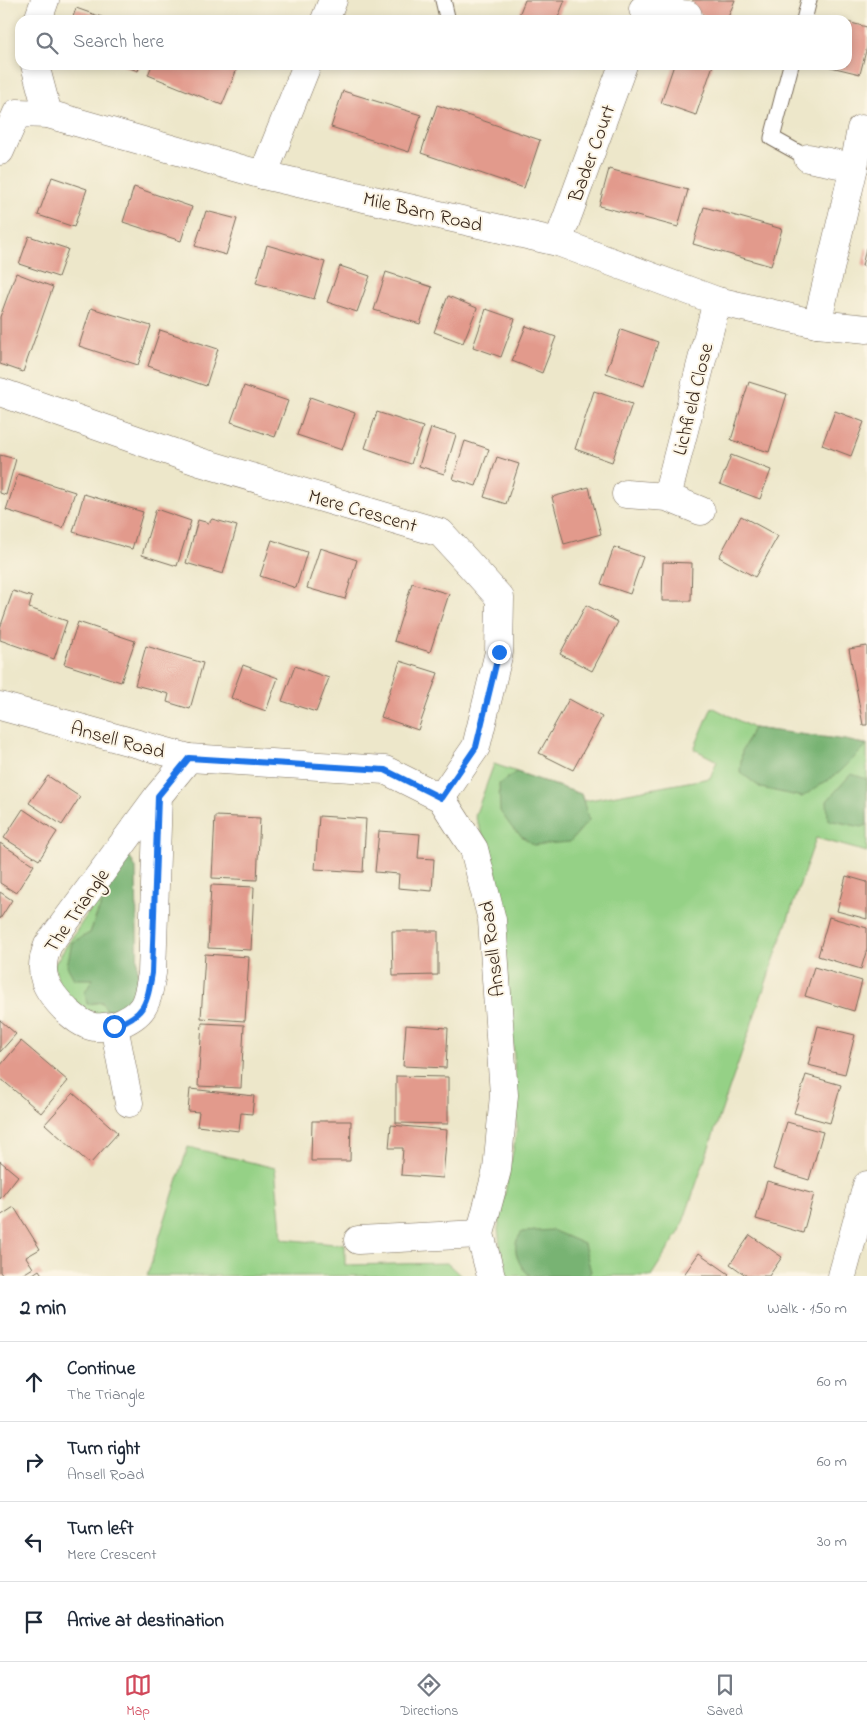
<!DOCTYPE html>
<html lang="en">
<head>
<meta charset="utf-8">
<style>
  body { margin:0; font-family:"Indie Flower",sans-serif; background:#f2f2f3; color:#1f2937 }
  .stop { position:absolute; width:15px; height:15px; margin:-11px; border:4px solid #1a73e8; border-radius:50%; background:#fff }
  .stop.end { background:#1a73e8; border-color:#fff; box-shadow:0 1px 5px #0008 }
  .list { margin:0; padding:0; list-style:none }
  h2 { display:flex; justify-content:space-between; align-items:center; height:65px; margin:0; padding:0 20px; font-size:21px }
  h2 small { font-size:16px; font-weight:400; color:#747a83 }
  .list li { display:grid; grid-template-columns:32px 1fr auto; gap:15px; align-items:center; box-sizing:border-box; height:80px; padding:0 20px; border-top:1px solid #e0e1e3 }
  .list b { display:block; font-size:19px; white-space:nowrap }
  .list p { margin:0; font-size:16px; white-space:nowrap; color:#747a83 }
  .list em { font-size:16px; font-style:normal; color:#747a83 }
  .icon { flex:none; width:28px; height:28px; fill:none; stroke:currentColor; stroke-width:2; stroke-linecap:round; stroke-linejoin:round }
  .map { position:relative; flex:none; width:867px; height:1276px; overflow:hidden }
  .search { position:absolute; background:#fff; box-shadow:0 2px 8px #0003; left:15px; right:15px; top:15px; height:55px; display:flex; align-items:center; gap:12px; box-sizing:border-box; padding:0 18px; border-radius:15px; color:#747a83; font-size:19px }
  .sheet { height:385px; background:#fff }
  nav { display:flex; justify-content:space-around; align-items:center; box-sizing:border-box; height:70px; border-top:1px solid #e0e1e3; background:#fff; font-size:14px; color:#747a83 }
  nav a { display:grid; justify-items:center; gap:2px }
  nav .on { color:#d1495b }
  .map>svg:first-child { display:block }
</style>
</head>
<body>
<div class="map">
<svg width="867" height="1276" viewBox="0 0 867 1276">
  <rect width="100%" height="100%" fill="#fcf5e5"/>
  <filter id="ink" filterUnits="userSpaceOnUse"><feTurbulence type="fractalNoise" baseFrequency=".02" numOctaves="2"/><feDisplacementMap in="SourceGraphic" scale="10" xChannelSelector="R" yChannelSelector="G"/><feConvolveMatrix kernelMatrix="1 2 1 2 8 2 1 2 1" color-interpolation-filters="sRGB"/></filter>
  <filter id="wash" filterUnits="userSpaceOnUse"><feTurbulence type="fractalNoise" baseFrequency=".0096" numOctaves="4" result="noise"/><feDisplacementMap in="SourceGraphic" scale="20" xChannelSelector="R" yChannelSelector="G"/><feGaussianBlur stdDeviation="1.12" result="paint"/><feColorMatrix in="noise" values="0 0 0 0 0 0 0 0 0 0 0 0 0 0 0 0 0 1.4 0 .05"/><feComposite in="paint" operator="in"/></filter>
  <g filter="url(#wash)">
    <rect width="100%" height="100%" fill="#ede7ca"/>
    <g fill="#95d186" stroke="#687e52">
      <polygon points="712,707 753,728 867,744 867,852 816,838 680,1231 651,1276 504,1276 498,1229 517,1130 514,1056 495,866 475,816 494,764 581,794 584,801 710,778 717,761 694,749"/>
      <polygon points="125,857 105,901 98,911 90,933 93,979 87,1004 102,1002 109,1015 88,1015 61,993 54,965"/>
      <polygon points="188,1147 275,1168 282,1239 345,1245 345,1265 447,1263 461,1276 147,1276"/>
    </g>
    <g fill="#78b373" stroke="#5a6e48">
      <polygon points="753,728 846,740 867,745 840,772 802,797 761,788 740,772 742,751"/>
      <polygon points="516,772 581,794 589,820 570,842 533,845 513,829 500,811 499,784"/>
      <polygon points="851,774 867,779 867,825 862,827 828,820 827,801"/>
      <path d="M 125,857 L 130,857 L 136,868 L 138,993 L 130,1007 L 109,1015 L 102,1002 L 87,1004 L 85,992 L 93,979 L 74,979 L 67,966 L 72,942 L 90,933 C 99,907 113,882 125,857 Z"/>
      <path d="M 552,1230 L 584,1244 L 591,1272 L 586,1276 L 531,1276 C 521,1270 514,1255 516,1243 C 517,1239 520,1235 522,1232 Z"/>
    </g>
    <g id="blocks">
      <g fill="#e29a8c">
        <polygon points="525,0 565,0 557,20 517,20"/>
        <polygon points="693,0 735,0 727,20 717,20 689,10"/>
        <polygon points="76,8 110,20 72,20"/>
        <polygon points="847,22 867,27 867,47 860,74 827,66 847,65"/>
        <polygon points="121,65 140,65 138,71"/>
        <polygon points="152,65 226,65 237,69 222,105 148,75"/>
        <polygon points="674,65 713,65 696,115 661,103"/>
        <polygon points="343,91 421,115 409,152 331,127"/>
        <polygon points="437,105 540,140 524,188 421,153"/>
        <polygon points="609,169 688,190 678,227 599,206"/>
        <polygon points="52,177 87,189 74,227 38,215"/>
        <polygon points="134,187 192,207 181,241 123,222"/>
        <polygon points="704,207 782,229 771,266 693,244"/>
        <polygon points="206,211 237,219 226,255 195,246"/>
        <polygon points="29,236 68,249 58,277 19,264"/>
        <polygon points="267,245 325,262 314,299 256,283"/>
        <polygon points="866,248 867,248 867,267 862,266"/>
        <polygon points="340,266 370,276 357,312 327,302"/>
        <polygon points="386,272 432,287 420,324 374,310"/>
        <polygon points="16,273 53,287 23,372 0,364 0,317"/>
        <polygon points="448,296 477,308 463,343 434,332"/>
        <polygon points="91,308 151,326 138,365 79,346"/>
        <polygon points="486,309 515,319 501,357 473,347"/>
        <polygon points="526,326 556,337 542,373 512,361"/>
        <polygon points="621,329 658,342 644,386 606,373"/>
        <polygon points="160,330 218,349 206,386 148,366"/>
        <polygon points="749,382 787,394 769,452 731,440"/>
        <polygon points="244,386 288,401 275,437 231,422"/>
        <polygon points="594,391 632,404 612,462 575,449"/>
        <polygon points="310,397 355,413 342,450 297,435"/>
        <polygon points="835,411 864,422 851,456 822,445"/>
        <polygon points="377,412 423,427 411,464 365,448"/>
        <polygon points="431,428 456,435 444,474 419,466"/>
        <polygon points="465,441 489,449 476,486 453,479"/>
        <polygon points="0,455 16,459 6,495 0,493"/>
        <polygon points="731,455 771,470 760,499 720,484"/>
        <polygon points="497,457 519,464 506,504 484,497"/>
        <polygon points="18,474 75,492 63,528 6,510"/>
        <polygon points="589,487 601,534 564,544 552,497"/>
        <polygon points="84,494 143,512 132,549 73,532"/>
        <polygon points="156,509 191,521 177,566 142,555"/>
        <polygon points="741,516 778,536 755,577 719,557"/>
        <polygon points="212,519 237,526 223,574 186,563 198,520 209,523"/>
        <polygon points="272,540 307,552 296,588 260,576"/>
        <polygon points="614,547 643,557 630,594 601,584"/>
        <polygon points="320,548 357,560 345,599 307,588"/>
        <polygon points="663,562 692,563 691,601 662,601"/>
        <polygon points="412,583 449,594 430,652 394,641"/>
        <polygon points="13,591 32,597 29,608 67,621 54,659 0,640 0,628"/>
        <polygon points="586,605 618,622 592,671 560,654"/>
        <polygon points="78,622 135,641 121,682 64,664"/>
        <polygon points="146,646 203,663 190,709 167,702 169,694 135,685"/>
        <polygon points="867,646 867,725 863,725 849,649"/>
        <polygon points="400,661 438,673 418,730 381,717"/>
        <polygon points="243,665 278,678 266,711 231,698"/>
        <polygon points="295,666 329,678 316,712 282,701"/>
        <polygon points="569,699 602,717 573,770 539,753"/>
        <polygon points="48,776 80,797 62,825 29,803"/>
        <polygon points="23,809 57,832 39,860 4,838"/>
        <polygon points="215,816 260,818 257,880 212,878"/>
        <polygon points="319,816 366,819 363,872 315,869"/>
        <polygon points="379,831 420,834 418,858 434,859 432,891 398,888 399,874 375,872"/>
        <polygon points="0,843 34,865 16,893 0,883"/>
        <polygon points="846,876 867,882 867,919 837,911"/>
        <polygon points="211,885 254,887 251,950 208,948"/>
        <polygon points="0,892 12,900 0,919"/>
        <polygon points="829,917 867,928 867,949 861,969 818,956"/>
        <polygon points="392,931 438,931 438,975 393,976"/>
        <polygon points="205,954 249,957 245,1021 201,1018"/>
        <polygon points="814,967 862,981 854,1011 805,996"/>
        <polygon points="0,1020 16,1034 0,1052"/>
        <polygon points="202,1023 244,1025 241,1088 198,1086"/>
        <polygon points="406,1025 448,1028 446,1068 403,1066"/>
        <polygon points="818,1026 855,1035 845,1074 808,1065"/>
        <polygon points="21,1041 68,1081 41,1113 0,1078 0,1066"/>
        <polygon points="806,1075 841,1085 830,1123 794,1113"/>
        <polygon points="396,1076 448,1077 448,1124 396,1123"/>
        <polygon points="190,1089 254,1096 252,1114 241,1113 239,1131 197,1126 199,1112 188,1111"/>
        <polygon points="73,1093 118,1133 90,1164 45,1124"/>
        <polygon points="312,1121 351,1121 350,1161 311,1161"/>
        <polygon points="787,1122 823,1132 809,1180 773,1169"/>
        <polygon points="391,1125 447,1130 443,1178 401,1175 403,1148 389,1148"/>
        <polygon points="0,1161 18,1176 0,1199"/>
        <polygon points="767,1181 814,1194 803,1233 756,1219"/>
        <polygon points="14,1207 40,1249 26,1257 33,1268 20,1276 3,1276 0,1272 0,1216"/>
        <polygon points="750,1235 782,1257 769,1276 747,1276 730,1264"/>
        <polygon points="699,1253 729,1274 727,1276 683,1276"/>
        <polygon points="39,1270 43,1276 30,1276"/>
      </g>
    </g>
  </g>
  <g filter="url(#ink)">
    <use href="#blocks" fill-opacity="0" stroke="#796c5a" stroke-width="1"/>
    <g fill="none" stroke-linecap="round" stroke-linejoin="round">
      <g stroke="#796c5a" stroke-width="17">
        <g id="lane">
          <polyline points="443,0 447,17"/>
          <polyline points="804,20 809,0"/>
          <polyline points="791,65 772,138 808,158"/>
        </g>
      </g>
      <g stroke="#796c5a" stroke-width="29">
        <g id="street">
          <polyline points="643,9 688,15"/>
          <polyline points="38,20 45,0"/>
          <polyline points="325,20 333,0"/>
          <polyline points="35,65 48,114"/>
          <polyline points="0,151 17,113 48,114 263,175 558,242 717,301 817,324 867,329"/>
          <polyline points="808,158 854,167"/>
          <polyline points="263,175 307,65"/>
          <polyline points="558,242 623,65"/>
          <polyline points="817,324 854,167 861,129"/>
          <polyline points="0,392 200,462 441,533 500,598 499,652 476,747 441,798"/>
          <polyline points="626,494 667,497 701,511"/>
          <polyline points="667,497 717,301"/>
          <polyline points="0,706 189,758 385,770 441,798 474,849 492,920 504,1095 497,1170 480,1234 491,1276"/>
          <path d="M 114,1026 C 107,1026 100,1028 94,1027 C 83,1025 75,1018 67,1011 C 46,990 36,974 48,945 L 158,796"/>
          <path d="M 129,1103 L 114,1026 C 145,1015 147,1004 152,973 L 158,796 L 189,758"/>
          <polyline points="358,1240 480,1234"/>
          <polyline points="842,1276 867,1185"/>
        </g>
      </g>
      <use href="#lane" stroke="#fff" stroke-width="15"/>
      <use href="#street" stroke="#fff" stroke-width="28"/>
    </g>
  </g>
  <g fill="none" stroke-linecap="round" stroke-linejoin="round" filter="url(#ink)">
    <path stroke="#1a73e8" stroke-width="6" d="M 114,1026 C 145,1015 147,1004 152,973 L 158,796 L 189,758 L 385,770 L 441,798 L 476,747 L 499,652"/>
  </g>
  <g text-anchor="middle" stroke-width="4" stroke-linejoin="round" paint-order="stroke">
    <g font-size="20" fill="#3b2a1e" stroke="#fcf5e5">
      <text transform="translate(591 153) rotate(-70)" y="7">Bader Court</text>
      <text transform="translate(423 211) rotate(13)" y="7">Mile Barn Road</text>
      <text transform="translate(692 399) rotate(-76)" y="7">Lichfield Close</text>
      <text transform="translate(363 510) rotate(16)" y="7">Mere Crescent</text>
      <text transform="translate(118 739) rotate(15)" y="7">Ansell Road</text>
      <text transform="translate(76 910) rotate(-55)" y="7">The Triangle</text>
      <text transform="translate(491 949) rotate(-97)" y="7">Ansell Road</text>
    </g>
  </g>
</svg>
<div class="stop" style="left:114px;top:1026px"></div>
<div class="stop end" style="left:499px;top:652px"></div>
<div class="search"><svg class="icon" aria-label="search" viewBox="0 0 24 24"><circle cx="10" cy="10" r="6"/><path d="M15 15l6 6"/></svg>Search here</div>
</div>
<section class="sheet">
<h2>2 min<small>Walk · 150 m</small></h2>
<ul class="list">
<li><svg class="icon" aria-label="ahead" viewBox="0 0 24 24"><path d="M12 20V5M6 11l6-6 6 6"/></svg><div><b>Continue</b><p>The Triangle</p></div><em>60 m</em></li>
<li><svg class="icon" aria-label="right" viewBox="0 0 24 24"><path d="M7 20v-9h11M14 6l5 5-5 5"/></svg><div><b>Turn right</b><p>Ansell Road</p></div><em>60 m</em></li>
<li><svg class="icon" aria-label="left" viewBox="0 0 24 24"><path d="M17 20v-9H6M10 6l-5 5 5 5"/></svg><div><b>Turn left</b><p>Mere Crescent</p></div><em>30 m</em></li>
<li><svg class="icon" aria-label="arrive" viewBox="0 0 24 24"><path d="M6 21V4h12l-3 4 3 4H6"/></svg><div><b>Arrive at destination</b></div></li>
</ul>
</section>
<nav>
<a class="on"><svg class="icon" aria-label="map" viewBox="0 0 24 24"><path d="M3 6l6-2 6 2 6-2v14l-6 2-6-2-6 2zM9 4v14M15 6v14"/></svg>Map</a>
<a><svg class="icon" aria-label="directions" viewBox="0 0 24 24"><path d="M12 3l9 9-9 9-9-9zM9 14v-3h6M13 9l2 2-2 2"/></svg>Directions</a>
<a><svg class="icon" aria-label="saved" viewBox="0 0 24 24"><path d="M7 4h10v16l-5-4-5 4z"/></svg>Saved</a>
</nav>
</body>
</html>
